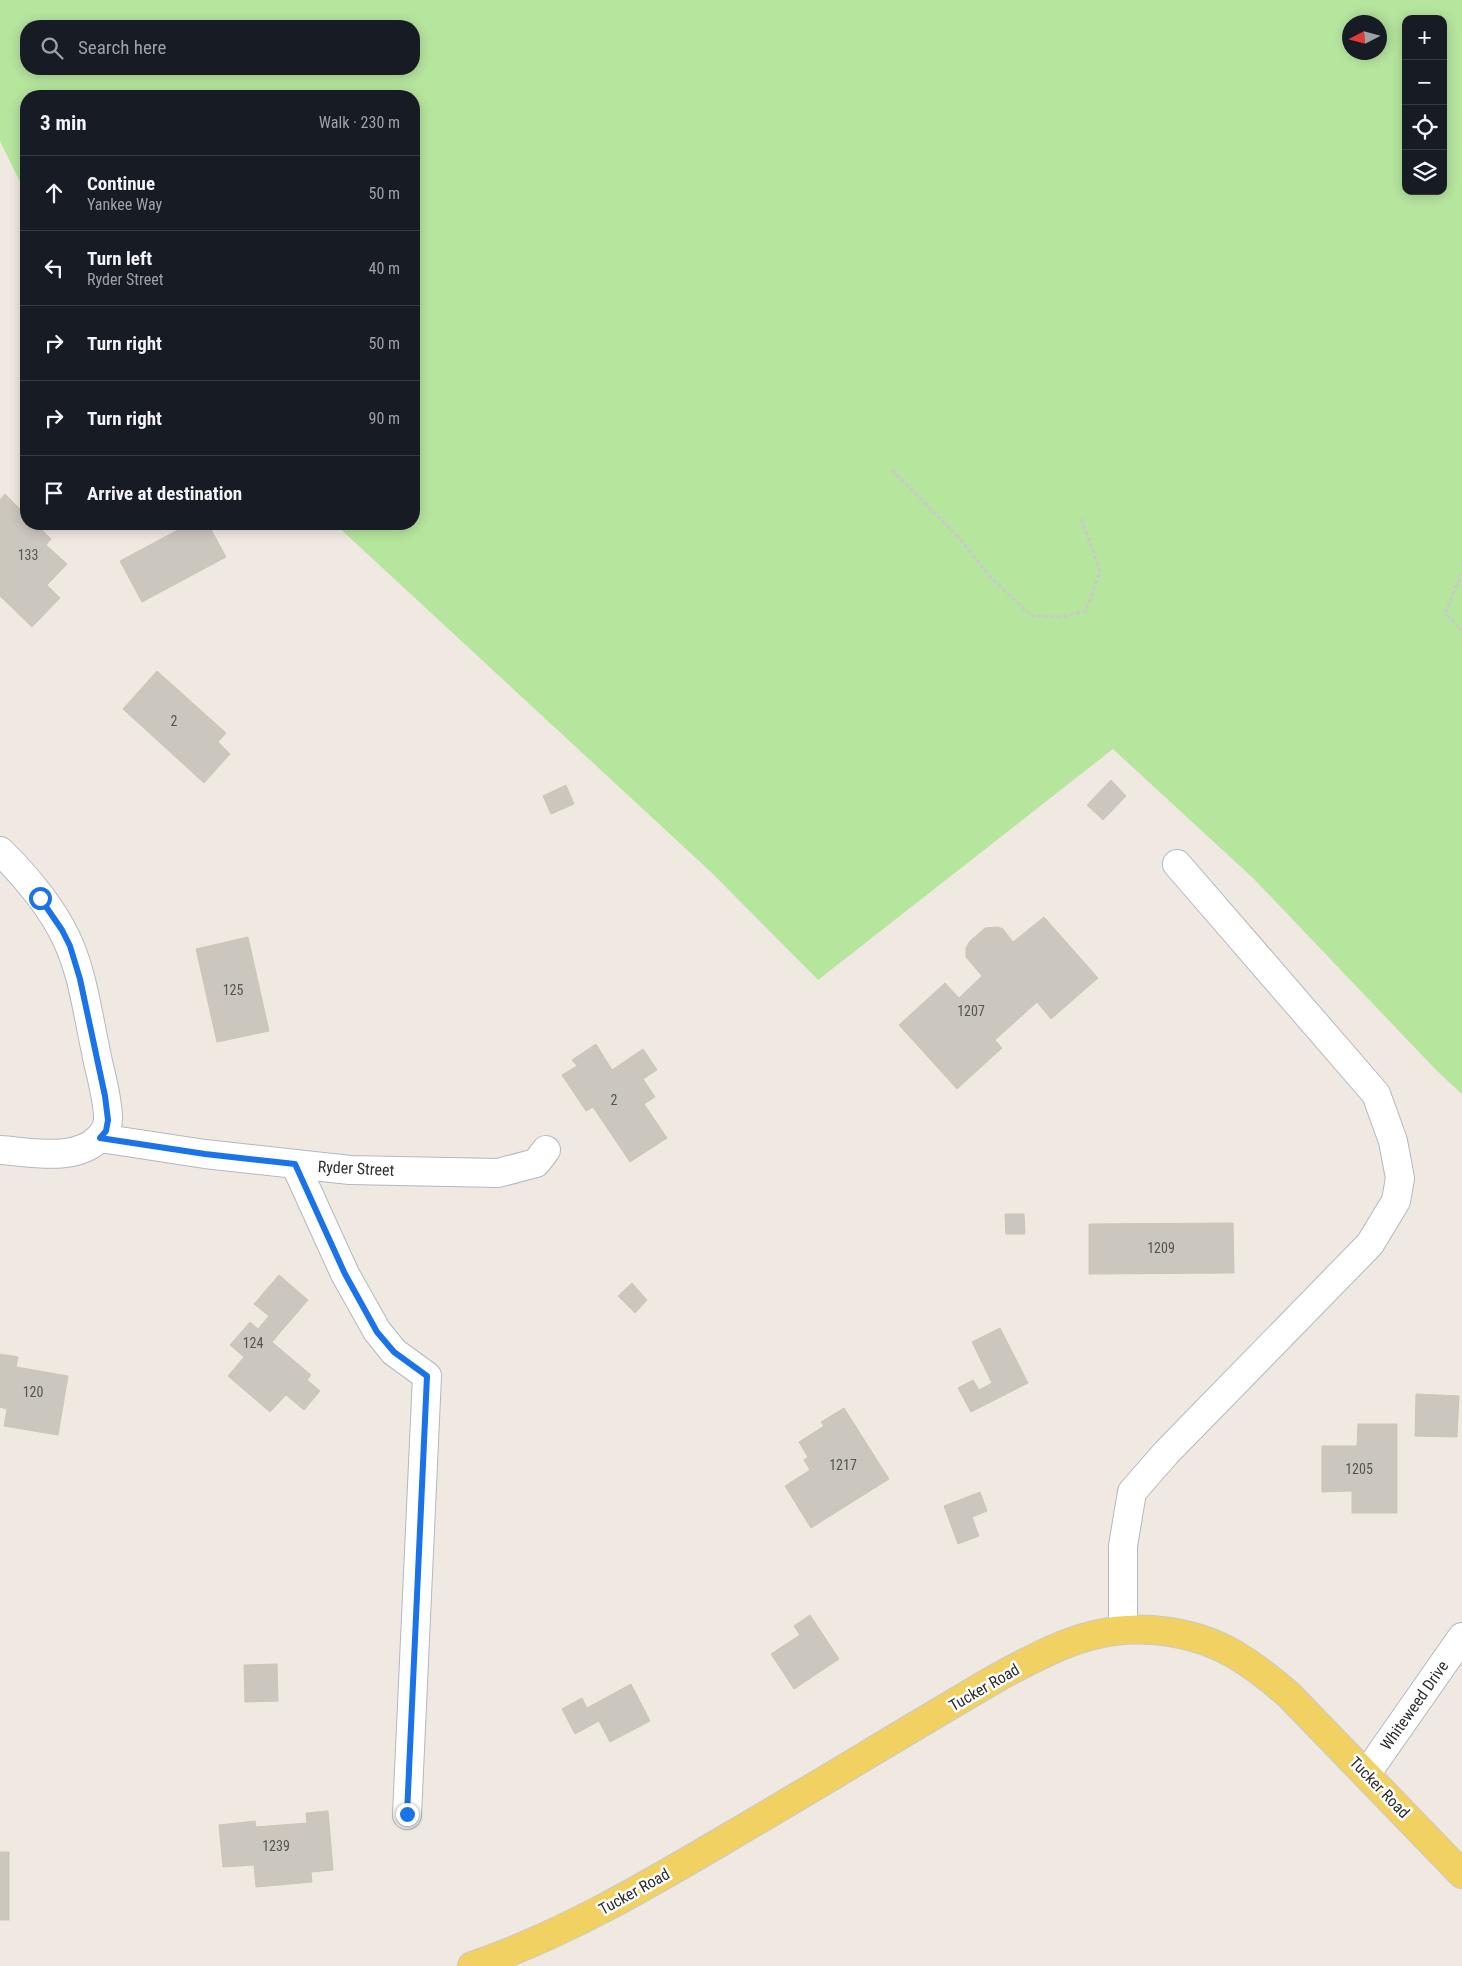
<!DOCTYPE html>
<html lang="en">
<head>
<meta charset="utf-8">
<style>
  body { margin:0; font-family:"Roboto Condensed",sans-serif; background:#20242c; color:#f1f3f6 }
  .controls { position:absolute; right:15px; top:15px; display:grid; overflow:hidden; border-radius:10px; box-shadow:0 2px 12px #0003 }
  .controls button { width:45px; height:45px; display:grid; place-items:center; padding:0; border:0; border-bottom:1px solid #363941; background:#171b24; color:#f1f3f6; font:25px sans-serif }
  .compass { position:absolute; left:1342px; top:15px; width:45px; height:45px; border-radius:50%; background:#171b24; box-shadow:0 2px 12px #0003; rotate:264deg }
  .stop { position:absolute; width:15px; height:15px; margin:-11px; border:4px solid #1a73e8; border-radius:50%; background:#fff }
  .stop.end { background:#1a73e8; border-color:#fff; box-shadow:0 1px 5px #0008 }
  .list { margin:0; padding:0; list-style:none }
  h2 { display:flex; justify-content:space-between; align-items:center; height:65px; margin:0; padding:0 20px; font-size:21px }
  h2 small { font-size:16px; font-weight:400; color:#9ea1a6 }
  .list li { display:grid; grid-template-columns:32px 1fr auto; gap:15px; align-items:center; box-sizing:border-box; height:75px; padding:0 20px; border-top:1px solid #363941 }
  .list b { display:block; font-size:19px; white-space:nowrap }
  .list p { margin:0; font-size:16px; white-space:nowrap; color:#9ea1a6 }
  .list em { font-size:16px; font-style:normal; color:#9ea1a6 }
  .icon { flex:none; width:28px; height:28px; fill:none; stroke:currentColor; stroke-width:2; stroke-linecap:round; stroke-linejoin:round }
  .map { position:relative; flex:none; width:1462px; height:1966px; overflow:hidden }
  .search { position:absolute; background:#171b24; box-shadow:0 2px 12px #0003; left:20px; top:20px; width:400px; height:55px; display:flex; align-items:center; gap:12px; box-sizing:border-box; padding:0 18px; border-radius:20px; color:#9ea1a6; font-size:19px }
  .panel { position:absolute; background:#171b24; box-shadow:0 2px 12px #0003; left:20px; top:90px; width:400px; height:440px; border-radius:20px }
  .map>svg:first-child { display:block }
</style>
</head>
<body>
<div class="map">
<svg width="1462" height="1966" viewBox="0 0 1462 1966">
  <rect width="100%" height="100%" fill="#efe9e1"/>
  <path fill="#b6e59e" fill-rule="evenodd" d="M 0,0 L 1462,0 L 1462,1094 L 1439,1073 L 1254,879 L 1113,749 L 818,980 L 712,873 L 335,524 L 414,524 L 414,96 L 26,96 L 26,194 L 0,141 ZM 1406,19 L 1443,19 L 1443,191 L 1406,191 ZM 1350,22 L 1380,22 L 1380,52 L 1350,52 ZM 26,26 L 414,26 L 414,69 L 26,69 Z"/>
  <g fill="#cbc7bf" stroke="#cbc5ba">
    <polygon points="5,494 26,515 26,524 36,524 51,539 46,545 67,564 47,585 60,598 32,627 0,596 0,500"/>
    <polygon points="189,524 208,524 226,557 142,602 120,561"/>
    <polygon points="157,671 226,733 218,742 230,754 204,783 123,709"/>
    <polygon points="1111,780 1126,796 1103,820 1087,805"/>
    <polygon points="566,785 574,804 551,814 543,796"/>
    <polygon points="1044,917 1098,978 1051,1019 1037,1002 995,1040 1002,1048 957,1089 899,1025 945,983 959,998 982,976 966,957 966,948 970,941 985,928 998,927 1003,929 1013,942"/>
    <polygon points="248,937 269,1031 217,1042 196,949"/>
    <polygon points="596,1044 612,1070 643,1049 657,1070 643,1079 655,1097 644,1104 667,1138 630,1162 593,1107 586,1111 562,1075 577,1066 572,1060"/>
    <polygon points="1005,1214 1024,1214 1025,1234 1006,1234"/>
    <polygon points="1233,1223 1234,1273 1089,1274 1089,1224"/>
    <polygon points="279,1275 308,1300 272,1342 311,1375 307,1380 320,1391 304,1410 286,1395 270,1412 228,1376 244,1357 230,1345 250,1322 258,1329 269,1316 254,1304"/>
    <polygon points="632,1283 647,1300 635,1313 618,1296"/>
    <polygon points="1000,1328 1028,1383 971,1412 958,1388 973,1380 979,1390 992,1383 972,1342"/>
    <polygon points="0,1354 18,1357 16,1367 68,1376 58,1435 4,1426 7,1409 0,1407"/>
    <polygon points="1416,1394 1459,1396 1457,1437 1415,1436"/>
    <polygon points="844,1408 889,1479 811,1528 785,1486 810,1470 804,1460 808,1457 799,1442 824,1426 821,1422"/>
    <polygon points="1358,1424 1397,1424 1397,1513 1352,1513 1352,1491 1322,1492 1322,1446 1357,1446"/>
    <polygon points="980,1492 987,1511 972,1517 979,1536 958,1544 944,1506"/>
    <polygon points="810,1615 839,1659 794,1689 771,1654 800,1635 794,1626"/>
    <polygon points="277,1664 278,1701 245,1702 244,1665"/>
    <polygon points="631,1684 650,1721 610,1742 599,1721 575,1734 562,1709 582,1698 587,1708"/>
    <polygon points="328,1811 333,1870 311,1872 312,1882 256,1887 254,1865 223,1867 219,1825 255,1821 256,1827 307,1823 306,1813"/>
    <rect x="0" y="1852" width="9" height="68"/>
  </g>
  <g fill="none" stroke-linecap="round" stroke-linejoin="round">
    <g stroke="#b4b7c1" stroke-width="30">
      <g id="minor">
        <path d="M 0,851 C 22,872 47,902 61,928 C 82,965 87,1011 96,1052 C 100,1074 108,1097 108,1119 C 108,1126 105,1131 101,1136 C 78,1163 31,1152 0,1150"/>
        <polyline points="100,1138 205,1154 350,1170 498,1173 536,1163 546,1150"/>
        <polyline points="295,1164 345,1274 377,1331 394,1352 427,1376 407,1815"/>
        <polyline points="1123,1630 1123,1546 1132,1492 1166,1453 1370,1244 1396,1201 1400,1178 1393,1141 1376,1094 1177,864"/>
        <polyline points="1367,1773 1462,1637"/>
      </g>
    </g>
    <g stroke="#c9c9c9" stroke-width="30">
      <path id="major" d="M 472,1966 C 563,1935 646,1886 729,1837 C 820,1784 909,1729 1000,1676 C 1030,1660 1061,1643 1094,1635 C 1139,1623 1194,1631 1234,1654 C 1254,1666 1272,1680 1289,1695 L 1462,1874"/>
    </g>
    <g stroke="#c9c9c9" stroke-width="3" stroke-dasharray="4 2.5" stroke-linecap="butt">
      <polyline points="892,470 960,539 991,578 1032,616 1062,617 1086,611 1100,571 1081,518"/>
      <polyline points="1462,573 1445,613 1462,630"/>
    </g>
    <use href="#minor" stroke="#fff" stroke-width="28"/>
    <use href="#major" stroke="#f2d163" stroke-width="28"/>
  </g>
  <g fill="none" stroke-linecap="round" stroke-linejoin="round">
    <polyline stroke="#1a73e8" stroke-width="6" points="40,898 62,930 70,946 80,979 105,1096 108,1120 106,1131 100,1138 205,1154 295,1164 345,1274 377,1332 394,1352 427,1376 407,1814"/>
  </g>
  <g text-anchor="middle" stroke-width="5" stroke-linejoin="round" paint-order="stroke">
    <g font-size="14" fill="#555452">
      <text x="28" y="560">133</text>
      <text x="174" y="726">2</text>
      <text x="233" y="995">125</text>
      <text x="971" y="1016">1207</text>
      <text x="614" y="1105">2</text>
      <text x="1161" y="1253">1209</text>
      <text x="253" y="1348">124</text>
      <text x="33" y="1397">120</text>
      <text x="843" y="1470">1217</text>
      <text x="1359" y="1474">1205</text>
      <text x="276" y="1851">1239</text>
    </g>
    <g font-size="16" fill="#2e2e2e" stroke="#fff">
      <text transform="translate(356 1168) rotate(3)" y="6">Ryder Street</text>
      <text transform="translate(984 1687) rotate(-30)" y="6">Tucker Road</text>
      <text transform="translate(1414 1705) rotate(-55)" y="6">Whiteweed Drive</text>
      <text transform="translate(1380 1787) rotate(46)" y="6">Tucker Road</text>
      <text transform="translate(634 1891) rotate(-29)" y="6">Tucker Road</text>
    </g>
  </g>
</svg>
<div class="controls">
<button>+</button>
<button>−</button>
<button><svg class="icon" aria-label="locate" viewBox="0 0 24 24"><circle cx="12" cy="12" r="6"/><path d="M12 2v4M12 18v4M2 12h4M18 12h4"/></svg></button>
<button><svg class="icon" aria-label="layers" viewBox="0 0 24 24"><path d="M12 4l9 5-9 5-9-5zM3 14l9 5 9-5"/></svg></button>
</div>
<svg class="compass" viewBox="-18 -18 36 36"><path d="M0-13l5 13h-10z" fill="#e53935"/><path d="M0 13l5-13h-10z" fill="#9ea1a6"/></svg>
<div class="stop" style="left:40px;top:898px"></div>
<div class="stop end" style="left:407px;top:1814px"></div>
<div class="search"><svg class="icon" aria-label="search" viewBox="0 0 24 24"><circle cx="10" cy="10" r="6"/><path d="M15 15l6 6"/></svg>Search here</div>
<section class="panel">
<h2>3 min<small>Walk · 230 m</small></h2>
<ul class="list">
<li><svg class="icon" aria-label="ahead" viewBox="0 0 24 24"><path d="M12 20V5M6 11l6-6 6 6"/></svg><div><b>Continue</b><p>Yankee Way</p></div><em>50 m</em></li>
<li><svg class="icon" aria-label="left" viewBox="0 0 24 24"><path d="M17 20v-9H6M10 6l-5 5 5 5"/></svg><div><b>Turn left</b><p>Ryder Street</p></div><em>40 m</em></li>
<li><svg class="icon" aria-label="right" viewBox="0 0 24 24"><path d="M7 20v-9h11M14 6l5 5-5 5"/></svg><div><b>Turn right</b></div><em>50 m</em></li>
<li><svg class="icon" aria-label="right" viewBox="0 0 24 24"><path d="M7 20v-9h11M14 6l5 5-5 5"/></svg><div><b>Turn right</b></div><em>90 m</em></li>
<li><svg class="icon" aria-label="arrive" viewBox="0 0 24 24"><path d="M6 21V4h12l-3 4 3 4H6"/></svg><div><b>Arrive at destination</b></div></li>
</ul>
</section>
</div>
</body>
</html>
